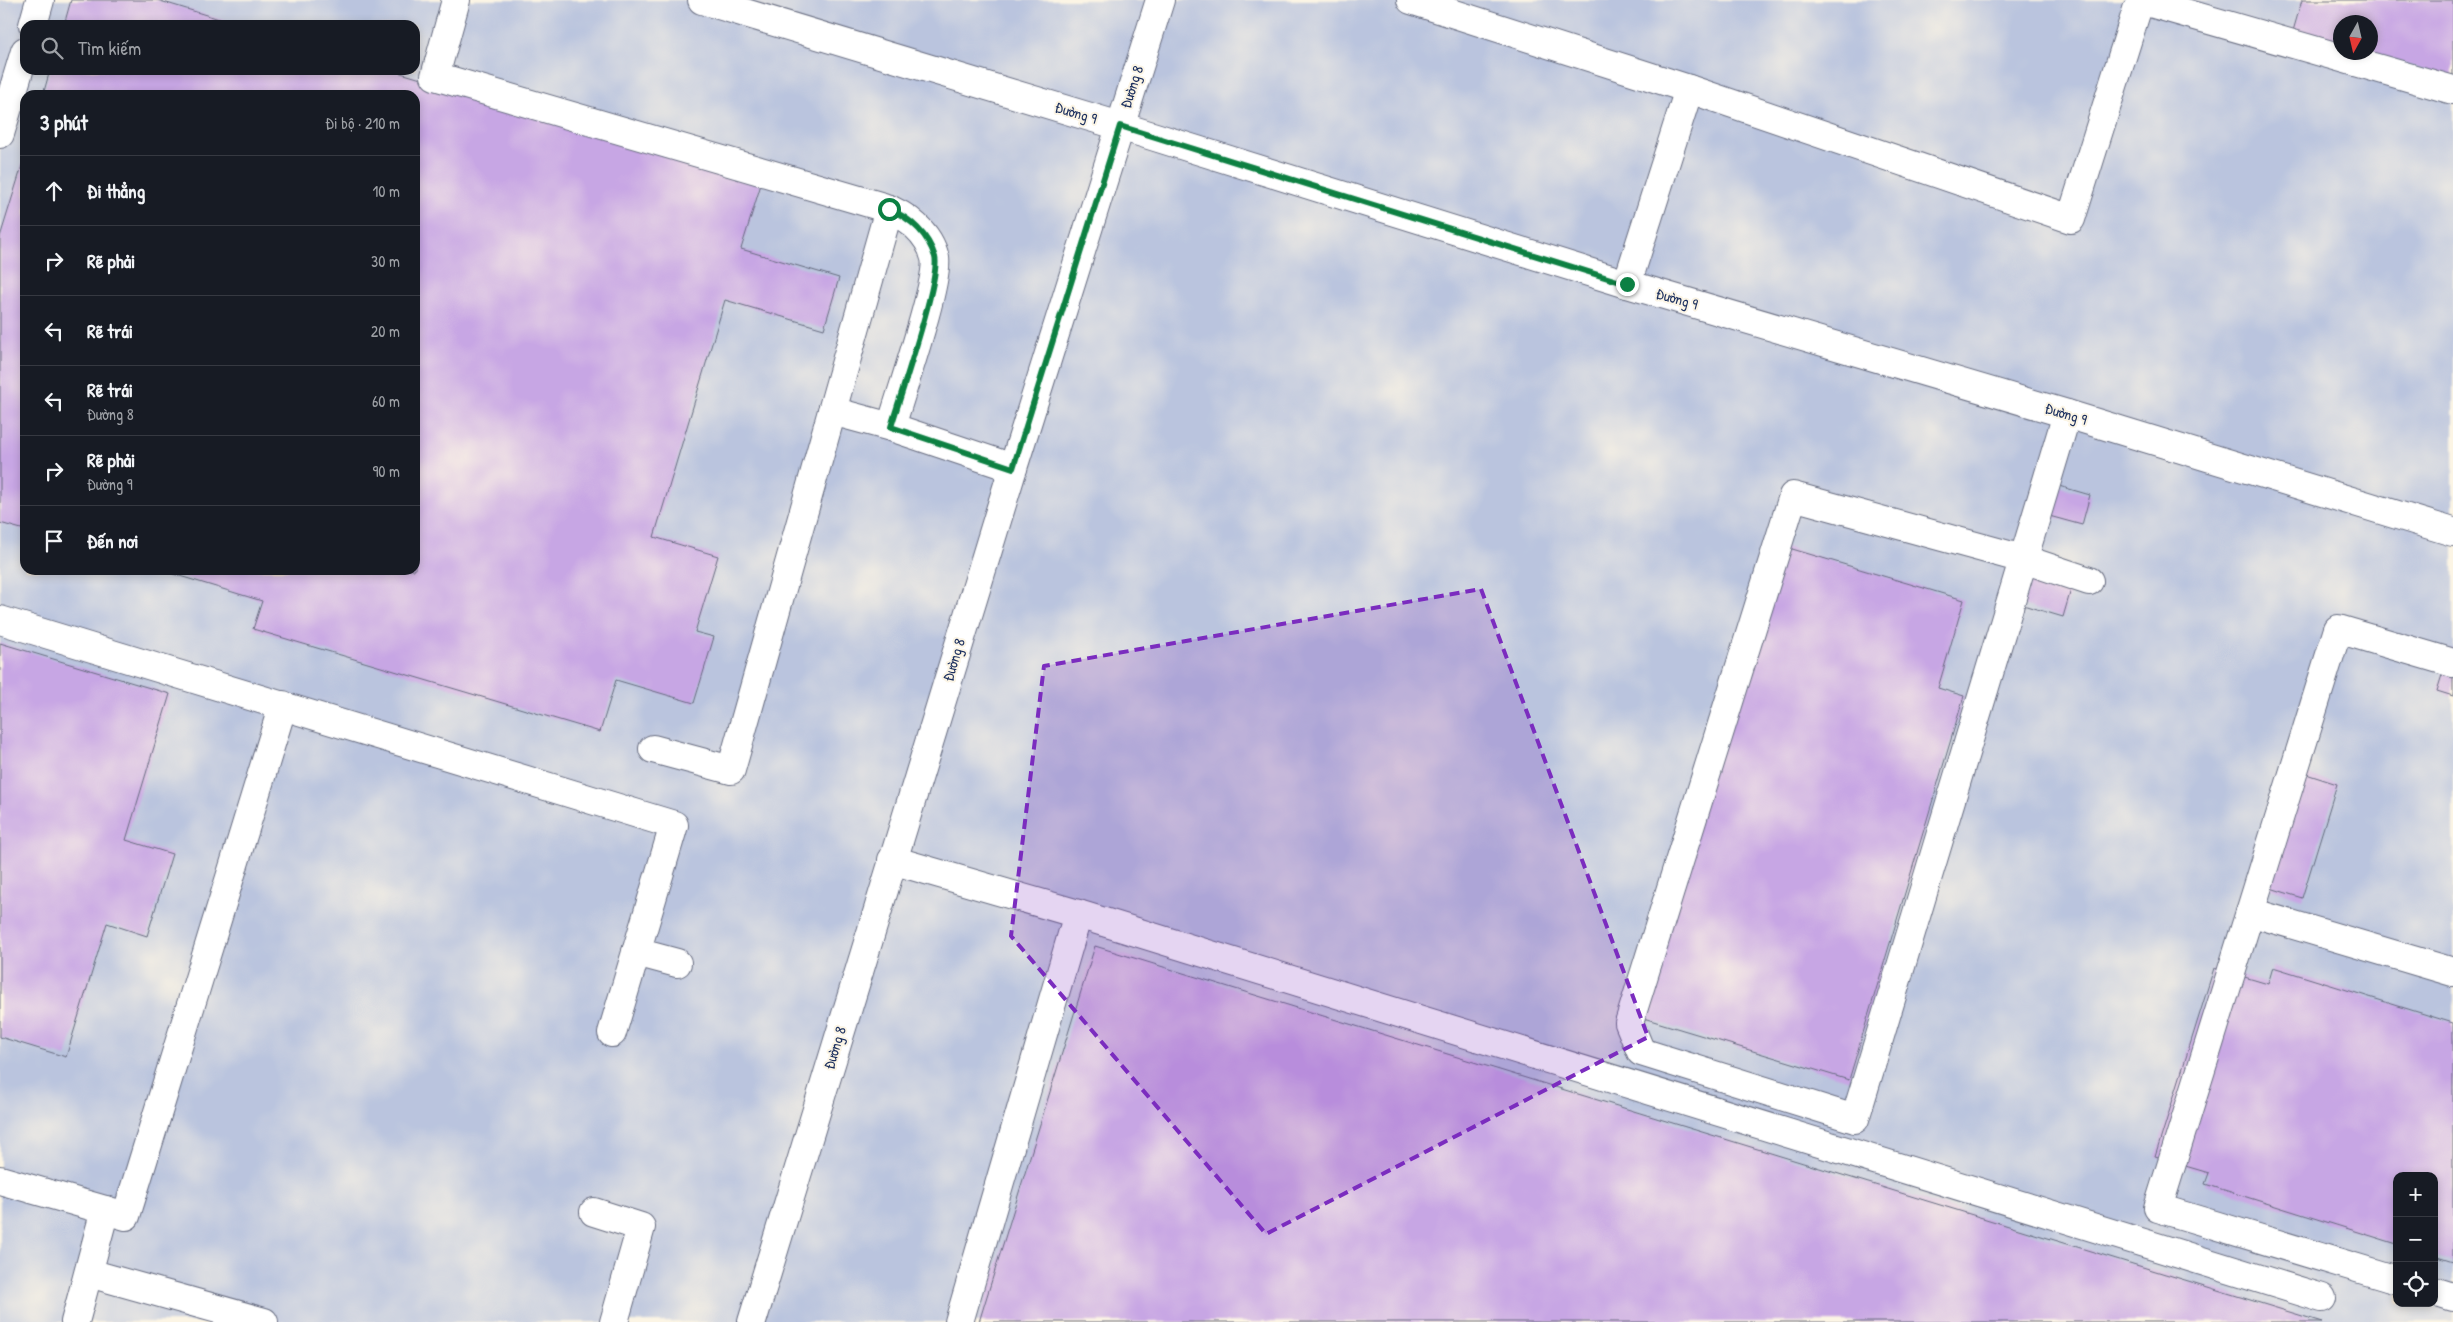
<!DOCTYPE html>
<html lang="vi">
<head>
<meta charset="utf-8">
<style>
  body { margin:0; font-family:"Patrick Hand",sans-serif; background:#242831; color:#f1f3f6 }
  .controls { position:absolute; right:15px; bottom:15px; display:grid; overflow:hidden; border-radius:10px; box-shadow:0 2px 8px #0003 }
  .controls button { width:45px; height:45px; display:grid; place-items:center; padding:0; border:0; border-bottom:1px solid #363941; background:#171b24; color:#f1f3f6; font:25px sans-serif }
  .compass { position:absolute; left:2333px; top:15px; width:45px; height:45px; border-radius:50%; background:#171b24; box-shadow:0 2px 8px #0003; rotate:188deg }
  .stop { position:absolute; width:15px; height:15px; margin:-11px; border:4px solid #0b8043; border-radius:50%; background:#fff }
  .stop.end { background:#0b8043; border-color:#fff; box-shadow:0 1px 5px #0008 }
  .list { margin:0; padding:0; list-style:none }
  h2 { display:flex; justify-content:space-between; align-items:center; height:65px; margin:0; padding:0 20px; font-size:21px }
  h2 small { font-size:16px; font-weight:400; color:#9ea1a6 }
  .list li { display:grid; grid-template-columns:32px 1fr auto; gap:15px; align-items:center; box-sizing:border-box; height:70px; padding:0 20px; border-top:1px solid #363941 }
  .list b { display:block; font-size:19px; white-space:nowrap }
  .list p { margin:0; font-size:16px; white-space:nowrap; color:#9ea1a6 }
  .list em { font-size:16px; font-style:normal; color:#9ea1a6 }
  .icon { flex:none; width:28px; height:28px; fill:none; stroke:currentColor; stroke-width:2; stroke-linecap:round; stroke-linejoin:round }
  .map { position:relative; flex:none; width:2453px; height:1322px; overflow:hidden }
  .search { position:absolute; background:#171b24; box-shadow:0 2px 8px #0003; left:20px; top:20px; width:400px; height:55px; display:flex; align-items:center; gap:12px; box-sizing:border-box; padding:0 18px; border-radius:15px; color:#9ea1a6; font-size:19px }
  .panel { position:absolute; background:#171b24; box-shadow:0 2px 8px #0003; left:20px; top:90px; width:400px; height:485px; border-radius:15px }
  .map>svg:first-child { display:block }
</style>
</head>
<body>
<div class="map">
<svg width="2453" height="1322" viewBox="0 0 2453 1322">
  <rect width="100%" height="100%" fill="#fcf5e5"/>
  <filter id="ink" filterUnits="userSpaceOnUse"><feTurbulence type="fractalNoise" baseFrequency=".02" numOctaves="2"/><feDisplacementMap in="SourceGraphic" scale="10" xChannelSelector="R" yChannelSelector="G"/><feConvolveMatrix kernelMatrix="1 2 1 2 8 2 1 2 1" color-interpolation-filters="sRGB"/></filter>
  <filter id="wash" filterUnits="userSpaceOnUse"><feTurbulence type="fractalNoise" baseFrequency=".0096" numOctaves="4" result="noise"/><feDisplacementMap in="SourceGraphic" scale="20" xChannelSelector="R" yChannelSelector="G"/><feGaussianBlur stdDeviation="1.12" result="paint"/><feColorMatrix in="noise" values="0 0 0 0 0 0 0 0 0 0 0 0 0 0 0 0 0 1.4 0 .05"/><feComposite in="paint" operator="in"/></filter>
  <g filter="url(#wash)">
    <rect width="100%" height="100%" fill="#f1dbbb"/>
    <path fill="#bac4de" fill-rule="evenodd" d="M 0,0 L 2453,0 L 2453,1322 L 0,1322 ZM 2340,22 L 2370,22 L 2370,52 L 2340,52 ZM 25,25 L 415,25 L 415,70 L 25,70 ZM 25,95 L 415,95 L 415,570 L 25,570 ZM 2397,1176 L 2434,1176 L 2434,1303 L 2397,1303 Z"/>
    <g id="blocks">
      <g fill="#c7a6e4">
        <polygon points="71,0 157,0 239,25 64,25"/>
        <polygon points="2302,0 2453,0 2453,80 2370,52 2370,22 2340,22 2340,45 2293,31"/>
        <polygon points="50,70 391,70 762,181 741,249 839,278 824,329 725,300 654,537 718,556 695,632 714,637 694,703 616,680 600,732 253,629 262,601 160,570 415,570 415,95 43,95"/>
        <polygon points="25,156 25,530 0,523 0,237"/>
        <polygon points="2052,484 2090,495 2082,525 2042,514"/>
        <polygon points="1772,543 1964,600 1938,688 1964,696 1849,1080 1630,1014"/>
        <polygon points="2035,567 2074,579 2063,617 2023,605"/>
        <polygon points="0,643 170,694 126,840 172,854 147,936 107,923 66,1057 0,1037"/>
        <polygon points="2450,649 2453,650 2453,696 2437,691"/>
        <polygon points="2297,771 2337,784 2302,898 2261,885"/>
        <polygon points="1095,946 2322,1322 979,1322"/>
        <polygon points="2273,967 2453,1023 2453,1262 2434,1256 2434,1176 2397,1176 2397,1244 2205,1184 2209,1173 2155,1157 2214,968 2268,984"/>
      </g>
    </g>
  </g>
  <g filter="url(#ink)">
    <use href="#blocks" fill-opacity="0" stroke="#666b7f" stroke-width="1"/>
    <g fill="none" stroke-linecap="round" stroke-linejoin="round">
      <g stroke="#666b7f" stroke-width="30">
        <g id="minor">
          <path d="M 456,0 L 435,76 L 883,207 C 906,215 929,232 935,258 C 940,280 899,398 891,427 L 1013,468"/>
          <polyline points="702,0 1120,126 1627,284 2067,414 2453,532"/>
          <polyline points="1411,0 1689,89 2071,219 2140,0"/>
          <polyline points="2140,0 2453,90"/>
          <polyline points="33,25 40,0"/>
          <polyline points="0,134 25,51"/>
          <polyline points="1627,284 1689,89"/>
          <polyline points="832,411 889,209"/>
          <polyline points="2067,414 1855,1119 1641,1052 1629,1023 1793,496 2023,559 2089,581"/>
          <polyline points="0,620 674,825 612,1033"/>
          <polyline points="653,749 731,770 832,411 891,427"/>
          <polyline points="892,860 1078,914 2322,1298"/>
          <polyline points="2250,912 2453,972"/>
          <polyline points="636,952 677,963"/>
          <polyline points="0,1180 105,1210 75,1322"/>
          <polyline points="105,1210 126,1216 283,705"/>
          <polyline points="594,1212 641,1227 614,1322"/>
          <polyline points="89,1273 264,1322"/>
          <polyline points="2397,1280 2158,1208 2338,629 2453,663"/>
          <polyline points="2434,1291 2453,1297"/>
          <polyline points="752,1322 1013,468 1160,0"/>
          <polyline points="959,1322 1078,914"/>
        </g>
      </g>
      <use href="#minor" stroke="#fff" stroke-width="28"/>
    </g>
  </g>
  <g fill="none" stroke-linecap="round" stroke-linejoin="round" filter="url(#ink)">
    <path stroke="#0b8043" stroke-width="6" d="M 889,209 C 910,218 928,234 935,257 C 941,278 899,399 891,427 L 1013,468 L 1120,126 L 1627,284"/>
  </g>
  <path fill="#7b2cbf" fill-opacity="0.2" stroke="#7b2cbf" stroke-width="4" stroke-dasharray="10 6" stroke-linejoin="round" d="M 1481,589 L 1648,1037 L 1266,1234 L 1011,936 L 1044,666 Z"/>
  <g text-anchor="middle" stroke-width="4" stroke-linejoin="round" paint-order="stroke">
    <g font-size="15" fill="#1b2f5e" stroke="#fcf5e5">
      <text transform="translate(1132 87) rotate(-72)" y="5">Đường 8</text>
      <text transform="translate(1076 113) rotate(17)" y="5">Đường 9</text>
      <text transform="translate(1677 299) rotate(16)" y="5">Đường 9</text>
      <text transform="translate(2066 414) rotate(17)" y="5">Đường 9</text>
      <text transform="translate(954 660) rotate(-73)" y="5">Đường 8</text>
      <text transform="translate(835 1048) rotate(-73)" y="5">Đường 8</text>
    </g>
  </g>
</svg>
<div class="controls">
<button>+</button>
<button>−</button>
<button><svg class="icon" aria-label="locate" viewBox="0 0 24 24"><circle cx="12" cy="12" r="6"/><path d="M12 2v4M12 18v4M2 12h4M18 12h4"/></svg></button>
</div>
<svg class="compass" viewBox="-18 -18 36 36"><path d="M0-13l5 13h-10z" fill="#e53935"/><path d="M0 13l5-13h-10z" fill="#9ea1a6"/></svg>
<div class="stop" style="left:889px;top:209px"></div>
<div class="stop end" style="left:1627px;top:284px"></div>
<div class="search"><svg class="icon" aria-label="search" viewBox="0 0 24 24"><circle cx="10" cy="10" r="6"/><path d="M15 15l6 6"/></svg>Tìm kiếm</div>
<section class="panel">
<h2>3 phút<small>Đi bộ · 210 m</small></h2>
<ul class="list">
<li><svg class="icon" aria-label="ahead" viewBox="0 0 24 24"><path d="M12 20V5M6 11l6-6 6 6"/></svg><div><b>Đi thẳng</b></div><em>10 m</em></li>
<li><svg class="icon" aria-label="right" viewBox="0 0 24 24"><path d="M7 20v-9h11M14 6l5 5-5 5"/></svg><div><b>Rẽ phải</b></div><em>30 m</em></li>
<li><svg class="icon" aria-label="left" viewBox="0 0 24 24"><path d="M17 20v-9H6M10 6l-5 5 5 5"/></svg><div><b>Rẽ trái</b></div><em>20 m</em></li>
<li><svg class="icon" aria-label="left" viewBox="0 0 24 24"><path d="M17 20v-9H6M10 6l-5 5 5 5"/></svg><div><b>Rẽ trái</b><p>Đường 8</p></div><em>60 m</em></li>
<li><svg class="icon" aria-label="right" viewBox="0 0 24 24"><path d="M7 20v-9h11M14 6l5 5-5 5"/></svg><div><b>Rẽ phải</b><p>Đường 9</p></div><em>90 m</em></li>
<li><svg class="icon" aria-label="arrive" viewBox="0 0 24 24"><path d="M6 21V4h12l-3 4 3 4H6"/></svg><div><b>Đến nơi</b></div></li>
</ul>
</section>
</div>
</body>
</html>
